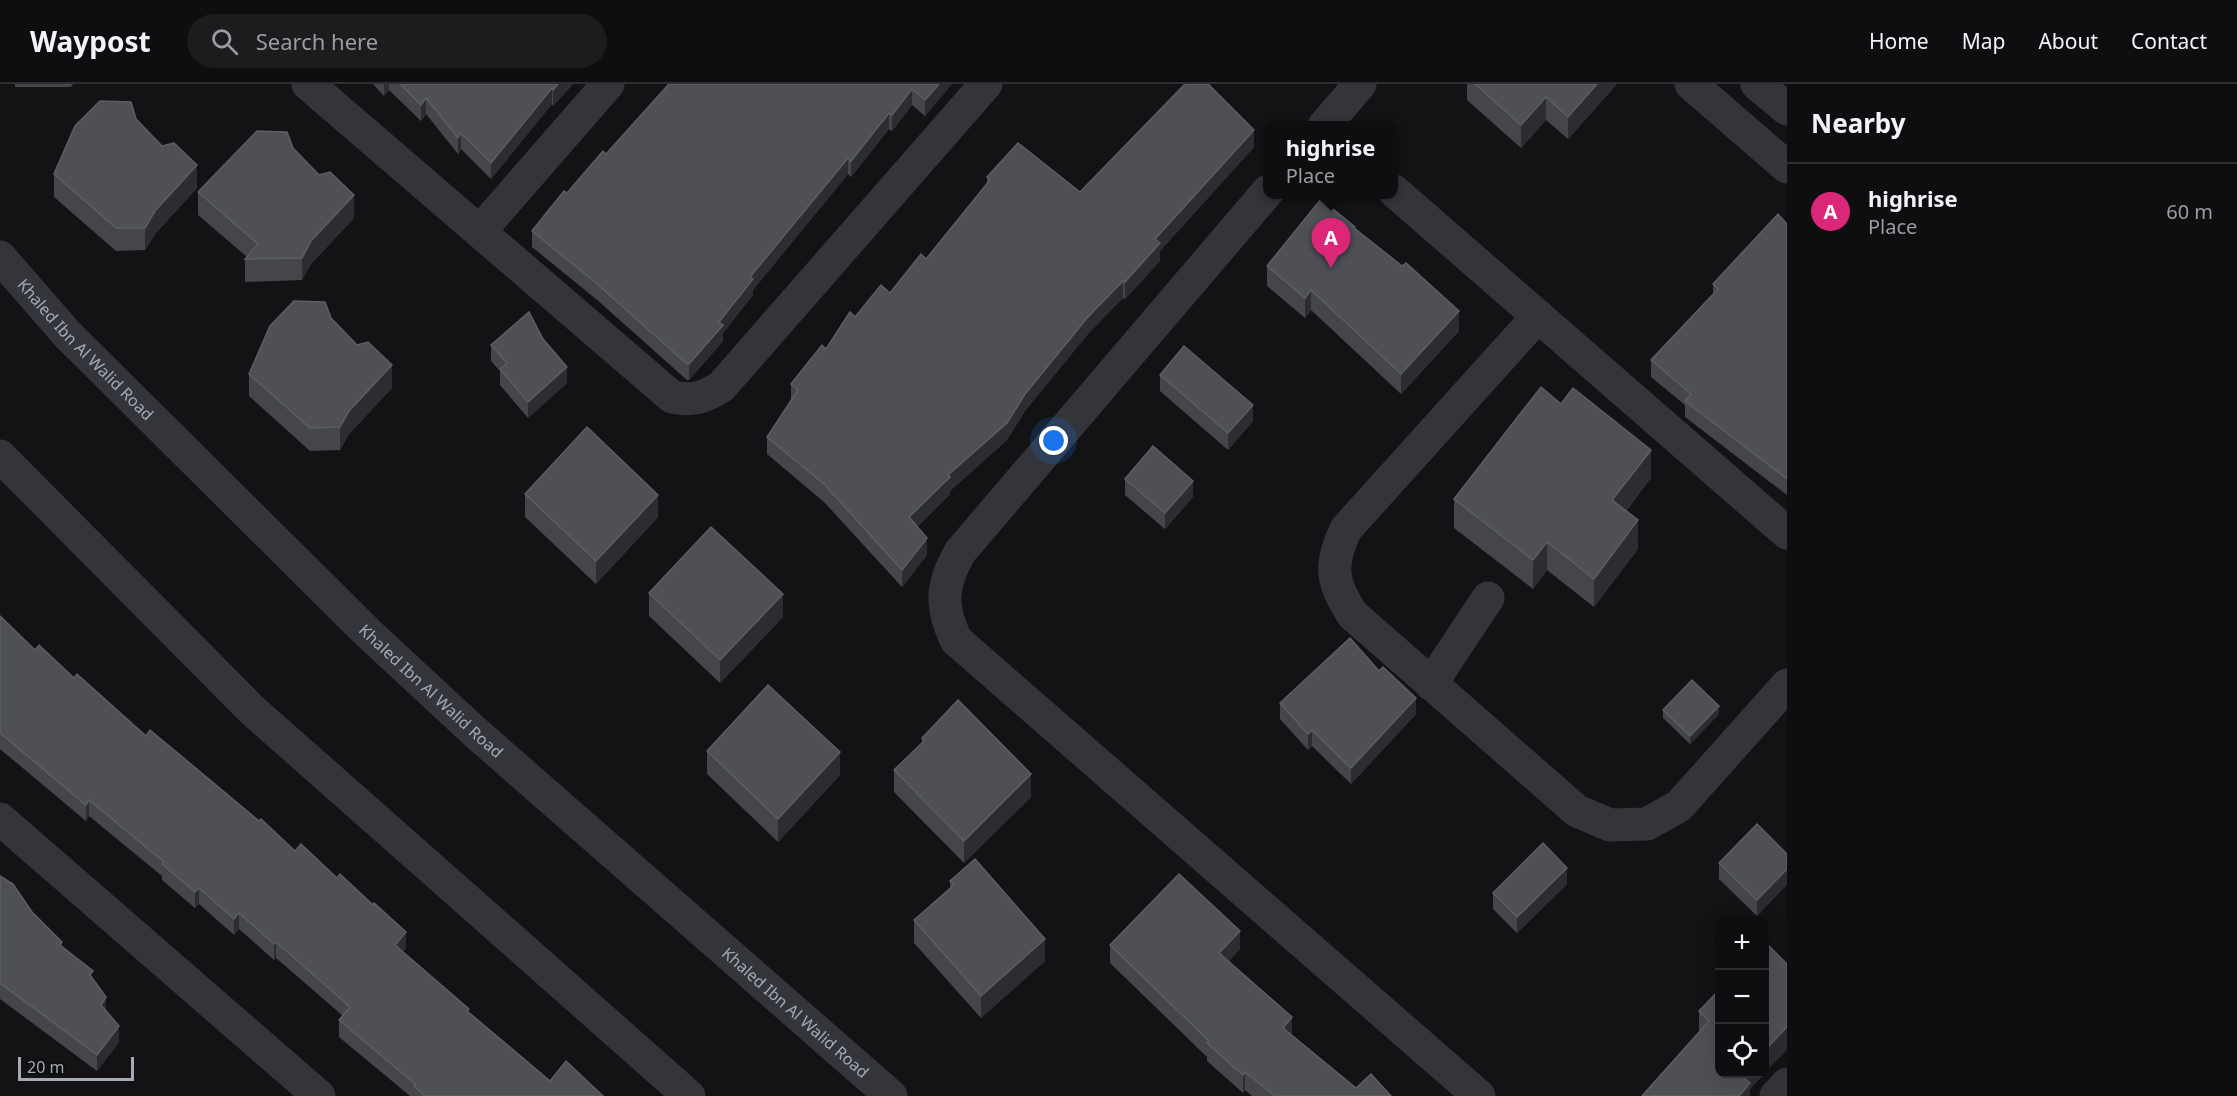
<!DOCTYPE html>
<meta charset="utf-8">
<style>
:root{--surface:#0e0e10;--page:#1c1c1e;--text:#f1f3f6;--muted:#9b9c9f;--line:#2e2e30;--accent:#db2777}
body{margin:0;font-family:"Noto Sans",sans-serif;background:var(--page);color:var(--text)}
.controls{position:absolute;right:18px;bottom:18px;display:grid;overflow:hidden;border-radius:12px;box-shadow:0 6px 24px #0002}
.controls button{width:54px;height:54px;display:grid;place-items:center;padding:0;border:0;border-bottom:2px solid var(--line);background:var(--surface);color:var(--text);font:30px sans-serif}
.scale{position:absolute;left:18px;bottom:15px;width:116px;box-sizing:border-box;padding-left:6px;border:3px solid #a4aab6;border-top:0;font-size:16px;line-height:21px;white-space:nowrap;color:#a4aab6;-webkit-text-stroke:4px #0e0e10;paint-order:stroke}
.you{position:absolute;left:1054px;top:357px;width:21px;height:21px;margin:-15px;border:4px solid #fff;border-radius:50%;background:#1a73e8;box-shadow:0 0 0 9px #1a73e833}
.badge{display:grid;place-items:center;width:39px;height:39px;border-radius:50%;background:var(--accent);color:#fff;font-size:20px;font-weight:700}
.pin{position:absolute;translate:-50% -50px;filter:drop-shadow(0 2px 3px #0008)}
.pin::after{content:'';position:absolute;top:32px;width:21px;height:18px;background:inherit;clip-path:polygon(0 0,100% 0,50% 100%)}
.popup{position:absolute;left:1263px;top:37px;width:135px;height:78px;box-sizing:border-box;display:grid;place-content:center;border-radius:12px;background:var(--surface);filter:drop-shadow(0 2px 4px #0005);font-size:20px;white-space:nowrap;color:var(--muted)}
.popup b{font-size:22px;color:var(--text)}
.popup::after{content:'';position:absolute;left:50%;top:100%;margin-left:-12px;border:12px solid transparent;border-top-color:var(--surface)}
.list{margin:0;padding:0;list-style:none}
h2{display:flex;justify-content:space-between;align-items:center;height:78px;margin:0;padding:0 24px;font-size:26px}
h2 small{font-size:20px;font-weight:400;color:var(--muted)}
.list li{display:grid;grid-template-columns:39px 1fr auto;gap:18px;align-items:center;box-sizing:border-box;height:96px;padding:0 24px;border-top:2px solid var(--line)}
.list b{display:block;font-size:22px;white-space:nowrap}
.list p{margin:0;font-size:20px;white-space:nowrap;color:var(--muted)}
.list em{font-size:20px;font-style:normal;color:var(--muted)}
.icon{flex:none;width:33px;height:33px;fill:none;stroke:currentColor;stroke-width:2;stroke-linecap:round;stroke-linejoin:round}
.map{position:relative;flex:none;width:1787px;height:1012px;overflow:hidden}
header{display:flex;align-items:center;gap:36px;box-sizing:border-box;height:84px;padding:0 30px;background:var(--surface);border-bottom:2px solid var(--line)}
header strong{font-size:28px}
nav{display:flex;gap:33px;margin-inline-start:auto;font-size:21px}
.search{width:420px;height:54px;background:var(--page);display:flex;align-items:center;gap:15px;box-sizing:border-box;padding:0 21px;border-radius:33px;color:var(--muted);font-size:22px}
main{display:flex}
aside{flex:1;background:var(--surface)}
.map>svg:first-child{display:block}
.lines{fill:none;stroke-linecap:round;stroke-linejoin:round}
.minor{stroke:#34353a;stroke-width:33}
.wall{fill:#44464a}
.shaded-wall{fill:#2c2d30}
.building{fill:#4f5056;stroke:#5c5e65;stroke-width:1.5}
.labels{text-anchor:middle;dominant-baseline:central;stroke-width:5;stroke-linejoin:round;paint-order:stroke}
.street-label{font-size:16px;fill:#a4aab6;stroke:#0e0e10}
</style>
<header>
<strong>Waypost</strong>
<div class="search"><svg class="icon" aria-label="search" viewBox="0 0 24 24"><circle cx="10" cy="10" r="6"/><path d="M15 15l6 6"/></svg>Search here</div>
<nav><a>Home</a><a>Map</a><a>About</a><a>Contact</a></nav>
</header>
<main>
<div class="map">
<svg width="1787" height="1012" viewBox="0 0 1787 1012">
<rect width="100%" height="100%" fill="#131315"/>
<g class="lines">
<!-- minor -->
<g class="minor">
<path d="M308,0L672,313C692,317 703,314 721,303L986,0"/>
<polyline points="1691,0 1787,83"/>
<polyline points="1757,0 1787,25"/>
<polyline points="1324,42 1360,0"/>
<path d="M1268,107L960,468C941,502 940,521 956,556L1479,1012"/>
<polyline points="1394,107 1787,449"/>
<polyline points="480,147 608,0"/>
<path id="s1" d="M0,173L67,250L367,548L476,649L891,1012"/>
<path d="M1538,232L1346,445C1329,481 1331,498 1353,531L1577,727L1610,741L1647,740L1679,722L1787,601"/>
<polyline points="0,372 251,625 689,1012"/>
<polyline points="1431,600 1488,514"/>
<polyline points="0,735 319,1012"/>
<polyline points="1776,1012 1787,1000"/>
</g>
</g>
<!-- wall -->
<g class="wall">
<polygon points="15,0 73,0 71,3 15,3"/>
<polygon points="373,0 573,0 553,22 552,20 491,95 461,65 458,70 426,30 421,37 389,6 384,12"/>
<polygon points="669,0 952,0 925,32 912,21 892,47 889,45 851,93 848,90 753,206 753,211 723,249 723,257 689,296 687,296 596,215 532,163 532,147 567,109 606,70"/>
<polygon points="1467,0 1617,0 1568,55 1546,36 1521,64 1467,16"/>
<polygon points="136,35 197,104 155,150 145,166 116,167 54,113 54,90"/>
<polygon points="1254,63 1160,167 1160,177 1125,215 1123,214 1087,251 1025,327 1007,356 950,407 950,410 917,443 927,471 902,503 824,418 767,370 767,353 791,316 791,300 826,265 890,209 926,175 987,100 987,93 1080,108"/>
<polygon points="293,64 354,134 311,180 302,196 245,198 245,175 247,173 198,131 198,108"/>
<polygon points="1787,140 1787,411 1685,333 1685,321 1651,293 1651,276 1713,211 1713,200"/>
<polygon points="1355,145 1459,247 1401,310 1311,226 1305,234 1267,202 1267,182"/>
<polygon points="331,234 392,304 349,350 340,366 310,367 249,312 249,290"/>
<polygon points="543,255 567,299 528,334 500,301 500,287 491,277 491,261"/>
<polygon points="1160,291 1253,337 1228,366 1160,307"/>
<polygon points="1651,394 1626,427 1638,465 1594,523 1547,486 1533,505 1454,444 1454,415"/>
<polygon points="1125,395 1193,413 1165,445 1125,411"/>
<polygon points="525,410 658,433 596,500 525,433"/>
<polygon points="649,509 783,533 720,599 649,532"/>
<polygon points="0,532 35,566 74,594 146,652 295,767 406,864 403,868 469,929 550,997 603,1012 410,1012 339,953 339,936 343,932 276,874 274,876 239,845 234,851 199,820 195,824 162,796 162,792 89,732 86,737 0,665"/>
<polygon points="1280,619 1416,630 1351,700 1312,662 1308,666 1280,635"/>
<polygon points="1663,626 1719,630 1690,660 1663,634"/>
<polygon points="922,654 1031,713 964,779 894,708 894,686 922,659"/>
<polygon points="707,667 840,691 778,758 707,690"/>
<polygon points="1757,740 1757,832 1719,795 1719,779"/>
<polygon points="0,792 62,863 93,895 119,958 97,987 0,915"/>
<polygon points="950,797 1045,877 981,934 914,859 914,836 950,804"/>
<polygon points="1567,800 1517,849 1493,825 1493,809"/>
<polygon points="1110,861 1240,865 1228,878 1292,951 1356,1004 1391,1012 1252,1012 1245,1006 1243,1009 1207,977 1207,973 1110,879"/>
<polygon points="1719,906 1719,990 1764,990 1750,1005 1750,1012 1642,1012 1699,948 1699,927"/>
</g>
<!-- shaded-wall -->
<g class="shaded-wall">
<polygon points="384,0 389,0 389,6 384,12"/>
<polygon points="558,0 573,0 553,22 553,6"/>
<polygon points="939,0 952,0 925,32 925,16"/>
<polygon points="1597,0 1617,0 1568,55 1568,33"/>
<polygon points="552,4 552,20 491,95 491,79"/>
<polygon points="912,5 912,21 892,47 892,31"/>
<polygon points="1546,13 1546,36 1521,64 1521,41"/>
<polygon points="426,14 426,30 421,37 421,21"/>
<polygon points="889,29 889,45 851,93 851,77"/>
<polygon points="1254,46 1254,63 1160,167 1160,177 1125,215 1125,198 1155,155"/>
<polygon points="461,49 461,65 458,70 458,54"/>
<polygon points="848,74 848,90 753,206 753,211 723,249 723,257 689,296 689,280 750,193"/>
<polygon points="197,81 197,104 155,150 145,166 145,144 155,127"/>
<polygon points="354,111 354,134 311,180 302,196 302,174 311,157"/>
<polygon points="1123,197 1123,214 1087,251 1025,327 1007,356 950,407 950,410 909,451 909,433 1025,310 1087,234"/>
<polygon points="1311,206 1311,226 1305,234 1305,214"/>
<polygon points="1459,227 1459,247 1401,310 1401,290"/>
<polygon points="392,281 392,304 349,350 340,366 340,343 349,327"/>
<polygon points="567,283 567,299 528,334 528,318"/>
<polygon points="1253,321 1253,337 1228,366 1228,349"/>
<polygon points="1651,366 1651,394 1612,444 1612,416"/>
<polygon points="1193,397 1193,413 1165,445 1165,429"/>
<polygon points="658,411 658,433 596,500 596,477"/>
<polygon points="1638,436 1638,465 1594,523 1594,495"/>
<polygon points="927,454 927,471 902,503 902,486"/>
<polygon points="1547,458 1547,486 1533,505 1533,476"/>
<polygon points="783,510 783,533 720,599 720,576"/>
<polygon points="1416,614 1416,630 1351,700 1351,684"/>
<polygon points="1719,622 1719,630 1690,660 1690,652"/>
<polygon points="1312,646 1312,662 1308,666 1308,650"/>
<polygon points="840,668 840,691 778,758 778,735"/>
<polygon points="1031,690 1031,713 964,779 964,757"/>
<polygon points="89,716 89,732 86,737 86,721"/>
<polygon points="1567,784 1567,800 1517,849 1517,833"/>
<polygon points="1787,785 1787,801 1757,832 1757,816"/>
<polygon points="199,804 199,820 195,824 195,808"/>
<polygon points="239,829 239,845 234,851 234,835"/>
<polygon points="1240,847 1240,865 1219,888 1219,869"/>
<polygon points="406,848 406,864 395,877 395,861"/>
<polygon points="1045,855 1045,877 981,934 981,912"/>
<polygon points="276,858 276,874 274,876 274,860"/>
<polygon points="106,913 106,929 101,921"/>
<polygon points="1292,933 1292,951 1283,944"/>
<polygon points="119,942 119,958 97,987 97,971"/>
<polygon points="1787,943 1787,966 1764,989 1764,967"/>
<polygon points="1245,988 1245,1006 1243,1009 1243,991"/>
<polygon points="1742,990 1764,990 1750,1005 1750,1012 1739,1012 1741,991"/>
</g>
<!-- building -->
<g class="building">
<polygon points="400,0 558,0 553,6 552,4 491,79 461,49 458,54 426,14 421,21"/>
<polygon points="669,0 939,0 925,16 912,5 892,31 889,29 851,77 848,74 750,193 753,195 719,238 723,241 689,280 687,280 596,199 532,147 564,107 567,109 603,67 606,70"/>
<polygon points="1185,0 1208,0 1254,46 1155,155 1160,159 1125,198 1123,197 1087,234 1025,310 1007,339 948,391 950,393 909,433 927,454 902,486 824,400 767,353 798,306 791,300 822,261 826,265 850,228 855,233 881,201 890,209 921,170 926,175 990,96 987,93 1018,59 1080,108"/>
<polygon points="1475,0 1597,0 1568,33 1546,13 1521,41"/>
<polygon points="100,17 131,18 136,35 162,62 174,59 197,81 155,127 145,144 116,144 54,90 75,42"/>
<polygon points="257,47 287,48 293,64 319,91 330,88 354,111 311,157 302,174 245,175 258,160 198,108"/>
<polygon points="1321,115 1355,143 1354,144 1402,182 1406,179 1459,227 1401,290 1311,206 1305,214 1267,182"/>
<polygon points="1778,130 1787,140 1787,395 1685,317 1691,310 1651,276 1718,205 1713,200"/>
<polygon points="294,217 325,218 331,234 357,261 368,258 392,281 349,327 340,343 310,344 249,290 270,242"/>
<polygon points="529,228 543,255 567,283 528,318 500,285 507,279 491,261"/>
<polygon points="1184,262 1253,321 1228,349 1160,291"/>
<polygon points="1541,303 1561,320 1573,304 1651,366 1612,416 1638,436 1594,495 1547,458 1533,476 1454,415"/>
<polygon points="587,343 658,411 596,477 525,410"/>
<polygon points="1153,362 1193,397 1165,429 1125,395"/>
<polygon points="711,443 783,510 720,576 649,509"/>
<polygon points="0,532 35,566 39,561 74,594 77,590 146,652 150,646 259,737 261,735 295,767 301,760 337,794 340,790 373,821 374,819 406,848 395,861 469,925 467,927 550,997 566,977 603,1012 425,1012 414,1002 415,1000 339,936 350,923 276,858 274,860 239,829 234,835 199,804 195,808 162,780 164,778 89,716 86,721 0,649"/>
<polygon points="1350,554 1379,587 1383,583 1416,614 1351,684 1312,646 1308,650 1280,619"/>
<polygon points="1692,596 1719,622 1690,652 1663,626"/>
<polygon points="768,601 840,668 778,735 707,667"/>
<polygon points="958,616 1031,690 964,757 894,686 924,657 922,654"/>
<polygon points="1757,740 1787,770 1787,785 1757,816 1719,779"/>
<polygon points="1543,759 1567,784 1517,833 1493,809"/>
<polygon points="975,775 1045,855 981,912 914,836 954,801 950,797"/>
<polygon points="1179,790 1240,847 1219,869 1292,933 1283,944 1356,1004 1371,990 1391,1012 1275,1012 1245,988 1243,991 1207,959 1209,957 1110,861"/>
<polygon points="0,792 13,800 32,828 62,858 60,861 93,887 90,891 106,913 101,921 119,942 97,971 0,899"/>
<polygon points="1765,858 1787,880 1787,943 1764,967"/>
<polygon points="1719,906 1719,990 1742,990 1741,991 1750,999 1739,1012 1642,1012 1709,937 1699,927"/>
</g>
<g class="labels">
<!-- street labels -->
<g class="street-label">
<text stroke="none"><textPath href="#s1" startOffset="126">Khaled Ibn Al Walid Road</textPath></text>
<text stroke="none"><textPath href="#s1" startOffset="612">Khaled Ibn Al Walid Road</textPath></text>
<text stroke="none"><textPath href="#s1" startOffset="1098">Khaled Ibn Al Walid Road</textPath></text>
</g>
</g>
</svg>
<div class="controls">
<button>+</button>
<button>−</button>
<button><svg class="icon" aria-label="locate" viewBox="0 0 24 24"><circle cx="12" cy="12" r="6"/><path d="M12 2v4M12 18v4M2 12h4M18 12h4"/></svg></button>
</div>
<div class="scale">20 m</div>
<div class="you"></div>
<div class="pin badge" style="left:1331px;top:184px">A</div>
<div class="popup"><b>highrise</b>Place</div>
</div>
<aside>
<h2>Nearby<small></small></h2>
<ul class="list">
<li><span class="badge">A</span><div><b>highrise</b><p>Place</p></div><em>60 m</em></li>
</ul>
</aside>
</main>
